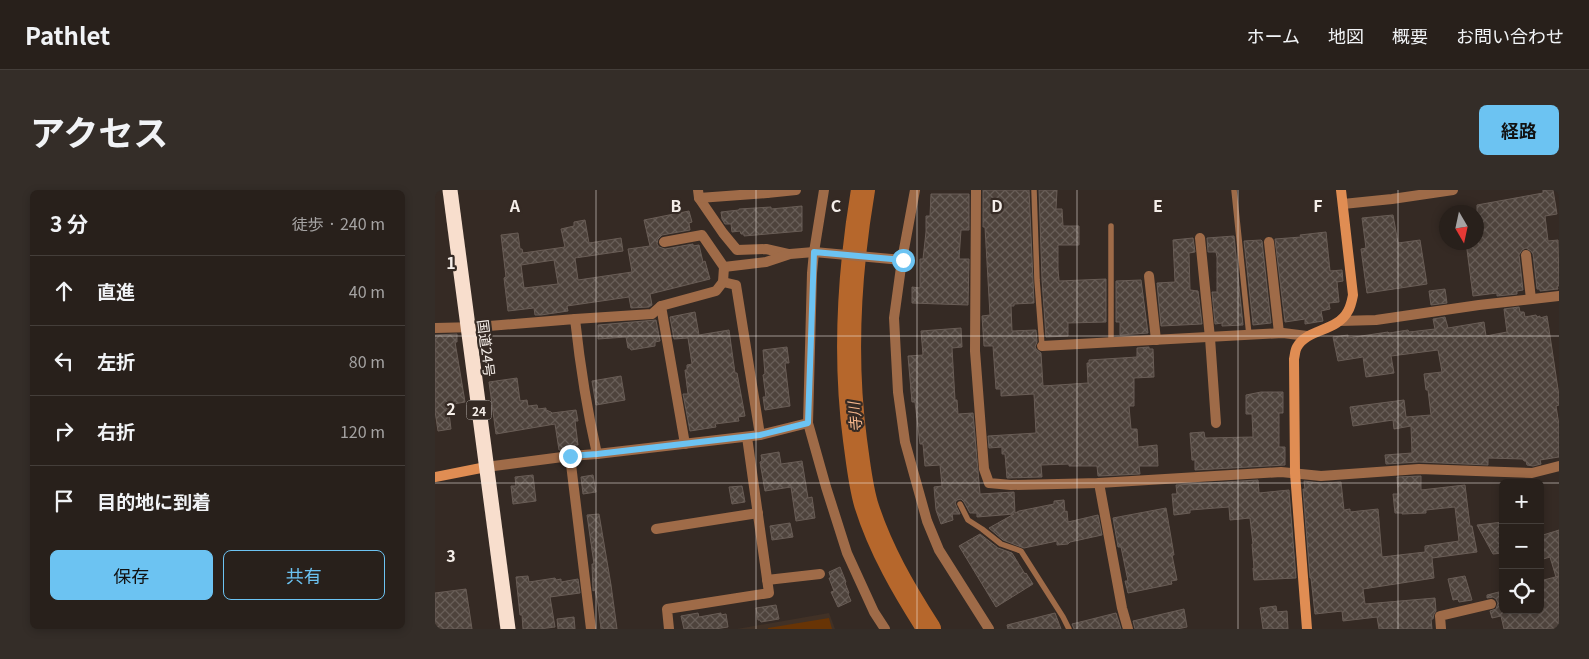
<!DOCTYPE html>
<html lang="ja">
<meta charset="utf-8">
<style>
:root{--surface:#28201b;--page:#342d28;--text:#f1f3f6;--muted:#a5a3a3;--line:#443e3a;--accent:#6cc3f2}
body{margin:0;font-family:Georgia,"Noto Sans JP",serif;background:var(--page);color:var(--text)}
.controls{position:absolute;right:15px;bottom:15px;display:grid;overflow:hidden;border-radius:8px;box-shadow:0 2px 8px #0003}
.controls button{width:45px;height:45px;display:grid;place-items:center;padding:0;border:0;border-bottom:1px solid var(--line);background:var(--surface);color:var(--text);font:25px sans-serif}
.compass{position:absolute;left:1004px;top:15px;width:45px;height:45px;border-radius:50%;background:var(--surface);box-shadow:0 2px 8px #0003;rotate:171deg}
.stop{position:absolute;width:15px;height:15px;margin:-11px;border:4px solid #6cc3f2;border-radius:50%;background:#fff}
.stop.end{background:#6cc3f2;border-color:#fff;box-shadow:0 1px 5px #0008}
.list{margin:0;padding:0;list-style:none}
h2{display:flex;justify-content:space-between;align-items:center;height:65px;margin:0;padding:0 20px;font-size:21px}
h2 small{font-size:16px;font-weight:400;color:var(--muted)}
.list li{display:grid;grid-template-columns:32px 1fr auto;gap:15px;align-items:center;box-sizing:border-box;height:70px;padding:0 20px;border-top:1px solid var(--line)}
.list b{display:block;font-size:19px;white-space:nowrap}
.list em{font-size:16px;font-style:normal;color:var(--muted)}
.actions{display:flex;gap:10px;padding:15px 20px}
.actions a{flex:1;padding:11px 0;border:1px solid var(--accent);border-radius:8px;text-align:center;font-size:18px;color:var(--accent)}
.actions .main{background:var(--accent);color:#111}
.icon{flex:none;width:28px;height:28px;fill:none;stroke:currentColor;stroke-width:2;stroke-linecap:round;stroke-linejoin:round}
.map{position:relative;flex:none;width:1124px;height:439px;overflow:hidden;border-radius:8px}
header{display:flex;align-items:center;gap:30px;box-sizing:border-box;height:70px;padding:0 25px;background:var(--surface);border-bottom:1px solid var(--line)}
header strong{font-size:24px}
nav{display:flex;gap:28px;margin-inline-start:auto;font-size:18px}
.intro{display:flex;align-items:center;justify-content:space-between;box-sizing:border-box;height:120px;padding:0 30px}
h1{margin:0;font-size:35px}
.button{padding:12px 22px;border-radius:8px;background:var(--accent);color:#111;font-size:18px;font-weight:700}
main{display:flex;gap:30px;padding:0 30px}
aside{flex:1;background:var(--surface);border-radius:8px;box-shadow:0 2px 8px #0003}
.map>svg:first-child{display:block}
.built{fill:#413126}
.pitch{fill:#683405}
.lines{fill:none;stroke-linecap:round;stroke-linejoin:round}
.river{stroke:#b6672c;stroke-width:24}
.building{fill:url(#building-cross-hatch);stroke:#695d56;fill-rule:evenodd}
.lane{stroke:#9f6b48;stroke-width:5.5}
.street{stroke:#9f6b48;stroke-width:10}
.secondary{stroke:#e08d53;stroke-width:10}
.highway{stroke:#f8decd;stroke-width:15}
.route{stroke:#6cc3f2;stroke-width:6}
.grid{fill:none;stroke:#f5eee9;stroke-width:1;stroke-opacity:0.55}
.labels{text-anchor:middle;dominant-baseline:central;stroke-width:4.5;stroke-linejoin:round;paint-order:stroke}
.shield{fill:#352a24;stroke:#bbb3ae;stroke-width:1}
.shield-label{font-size:12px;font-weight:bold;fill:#f5eee9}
.street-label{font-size:14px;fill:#f5eee9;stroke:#352a24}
.water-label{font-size:15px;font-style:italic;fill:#f5b68c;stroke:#352a24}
.grid-label{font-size:16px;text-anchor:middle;font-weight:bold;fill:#f5eee9;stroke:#352a24;stroke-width:4.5;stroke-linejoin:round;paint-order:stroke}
</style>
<header>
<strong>Pathlet</strong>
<nav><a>ホーム</a><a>地図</a><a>概要</a><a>お問い合わせ</a></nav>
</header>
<div class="intro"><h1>アクセス</h1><a class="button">経路</a></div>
<main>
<aside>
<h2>3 分<small>徒歩 · 240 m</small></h2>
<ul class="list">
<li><svg class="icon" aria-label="ahead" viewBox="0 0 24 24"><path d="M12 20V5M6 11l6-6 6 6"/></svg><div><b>直進</b></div><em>40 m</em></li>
<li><svg class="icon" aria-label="left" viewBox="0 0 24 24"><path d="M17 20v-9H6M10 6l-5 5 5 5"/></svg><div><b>左折</b></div><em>80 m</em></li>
<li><svg class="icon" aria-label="right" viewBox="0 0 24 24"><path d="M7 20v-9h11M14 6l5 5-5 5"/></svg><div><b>右折</b></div><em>120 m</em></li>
<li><svg class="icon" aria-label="arrive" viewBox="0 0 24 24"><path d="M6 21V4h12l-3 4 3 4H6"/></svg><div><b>目的地に到着</b></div></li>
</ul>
<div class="actions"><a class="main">保存</a><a>共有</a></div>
</aside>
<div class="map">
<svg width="1124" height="439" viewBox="0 0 1124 439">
<defs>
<pattern id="building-cross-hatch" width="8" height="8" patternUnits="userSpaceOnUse" patternTransform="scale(1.25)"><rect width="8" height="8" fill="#4e433c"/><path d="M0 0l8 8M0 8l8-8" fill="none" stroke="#685e58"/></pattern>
</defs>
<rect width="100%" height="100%" fill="#352a24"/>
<!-- built -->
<polygon class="built" points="394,423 400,439 302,439"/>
<!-- pitch -->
<polygon class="pitch" points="394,428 397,439 333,439 333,438"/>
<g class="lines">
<!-- river -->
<path class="river" d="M428,0C414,83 409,167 420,250C423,271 425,293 431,314C445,359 469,400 494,439"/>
</g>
<!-- building -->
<g class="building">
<polygon points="548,0 594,0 599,113 579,114 579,116 576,116 577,141 601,140 602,152 600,157 602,160 606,163 608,196 653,193 652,173 654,173 654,170 702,167 702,158 714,157 714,159 718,159 719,187 699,188 699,216 694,216 696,239 702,239 703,257 722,255 723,276 704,276 705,284 663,286 662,276 634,276 634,274 606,275 607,287 572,288 570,264 567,264 567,257 554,258 553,246 601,243 599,204 566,206 566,199 561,199 558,156 549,156 547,126 555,125 550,37 548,37"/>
<polygon points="604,0 622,0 621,19 627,19 628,36 644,36 644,55 623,55 623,79 624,91 671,89 671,132 633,133 633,146 611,147 607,90"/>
<polygon points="1108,0 1118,0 1122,24 1110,26 1113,51 1123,50 1124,96 1122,96 1123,99 1105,101 1105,99 1102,99 1098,64 1096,61 1091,58 1087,60 1084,65 1088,100 1082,101 1082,104 1062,106 1062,103 1038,106 1031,52 1042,52 1042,15 1108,3"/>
<polygon points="496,4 534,4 534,40 526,40 524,69 534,69 533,115 477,113 477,97 485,98 485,69 488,69 491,42 491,26 495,26"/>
<polygon points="367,16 367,41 309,46 309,44 306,44 305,41 297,42 296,34 290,34 287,29 286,22 304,20 304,19 336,17 336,19"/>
<path d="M254,21L257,32L254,33L255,40L227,45L223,49L222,54L224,57L230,59L258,54V56L264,55L268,72L270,71L275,89L215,104L217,115L214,117L196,118L194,107L132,116L133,121L106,125H100L99,118L73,121L69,88L71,87L66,45L83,43L85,59H87L88,63L130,57L126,39L139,36V32L150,30L154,53L186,48L188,61L140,68L143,90L197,82L193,59L215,56L209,30ZM119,70L123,94L89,98L86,75Z"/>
<polygon points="958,25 963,53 985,50 992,94 932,103 926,59 931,58 927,28"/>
<polygon points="891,42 895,81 907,80 908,91 902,92 904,112 894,113 895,119 886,121 888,131 870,134 870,129 850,132 840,49 866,47 865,45"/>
<polygon points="799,46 808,135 787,136 787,133 780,134 777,102 782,102 782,67 781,62 773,62 772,48"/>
<polygon points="758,48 760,62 754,63 755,100 763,101 767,134 726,136 722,93 740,92 738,50"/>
<polygon points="826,50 827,51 836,133 818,135 809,51"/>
<polygon points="706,90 713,143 685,145 685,132 681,132 681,91"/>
<polygon points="1010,99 1012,113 996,115 994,101"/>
<polygon points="1084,117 1085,122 1089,122 1090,127 1101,125 1102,127 1105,126 1105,128 1112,126 1124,206 1124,215 1121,216 1124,235 1124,267 1105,270 1106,274 1098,276 1092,275 1091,271 1089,271 1088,269 1053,268 1053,275 984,272 951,274 950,265 977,263 976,236 959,239 958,230 918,236 915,217 969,210 971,227 996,225 993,200 991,200 989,184 1007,182 1003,160 956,166 959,183 931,187 928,167 903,171 898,147 913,145 913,148 953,142 954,143 973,140 974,142 1000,139 998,129 1010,127 1013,138 1049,132 1051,146 1072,142 1069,119"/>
<polygon points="260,122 264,145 294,140 300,183 302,183 310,226 303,227 304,231 280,234 281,237 255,241 248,204 253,204 250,180 252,180 252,175 257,174 253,148 239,149 235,127"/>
<polygon points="221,130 225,151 220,152 220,156 196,160 195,158 193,158 191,147 163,149 163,135"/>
<polygon points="526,138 527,157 517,158 520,210 522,210 523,224 538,223 545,304 579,302 580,323 584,321 619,314 619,311 629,310 630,322 632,321 633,332 663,325 667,345 635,352 633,354 622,355 622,351 589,358 568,350 554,338 579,324 542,327 542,323 535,323 529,312 526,309 522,310 520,313 525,324 517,324 518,330 506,334 501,320 499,297 507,296 505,275 490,276 488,254 485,254 480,212 477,212 473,166 488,165 486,141"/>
<polygon points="22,144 22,152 20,152 30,212 13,215 16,239 3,241 0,221 0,145"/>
<polygon points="352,157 354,173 350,173 355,216 330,220 328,207 331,207 328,185 330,184 328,160"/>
<polygon points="186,186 190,210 161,215 157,191"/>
<polygon points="82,188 85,211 92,210 93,216 102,215 103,219 111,218 111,220 116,222 117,223 141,220 143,231 140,231 143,255 139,255 139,259 124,260 120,234 61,244 54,192"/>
<polygon points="826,202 848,202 848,223 844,223 844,257 850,257 850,275 760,280 760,270 757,270 755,243 769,242 770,248 818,247 817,224 811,224 811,205"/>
<polygon points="344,262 346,274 367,271 373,308 377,307 380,328 361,331 356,297 330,301 325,272 327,271 326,265"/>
<polygon points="98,285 101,311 78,314 76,296 81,296 80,287"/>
<polygon points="158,285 161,302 148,304 146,287"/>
<polygon points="986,286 986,300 1030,295 1035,336 1037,336 1042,362 997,368 999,388 928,399 930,414 1000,408 1001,421 999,424 998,429 996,429 997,439 944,439 942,427 908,431 907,421 880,424 876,388 875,388 868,299 870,299 869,291 886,293 906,292 909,320 915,319 915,322 943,319 947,367 990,362 990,356 1024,351 1020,317 991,320 991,323 967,324 967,323 960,323 958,304 963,304 962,287"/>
<polygon points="823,290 824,303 854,300 861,388 819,390 818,378 819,378 817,354 818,354 815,328 795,330 794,317 755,320 755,323 739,325 737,304 742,304 741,295"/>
<polygon points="307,296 310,312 297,314 294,297"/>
<polygon points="731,318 739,365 737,365 742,390 736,391 737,394 693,403 690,391 693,391 686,357 683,357 678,328"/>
<polygon points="164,324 176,395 182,439 166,439 163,414 160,400 158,401 157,374 159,374 152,325"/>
<polygon points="1068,332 1068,363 1058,364 1042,335"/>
<polygon points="355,333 358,347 337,350 335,336"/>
<polygon points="1124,340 1124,386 1121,387 1115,367 1105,370 1105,346"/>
<polygon points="545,344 563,358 577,363 590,384 591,383 598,394 561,417 524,356"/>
<polygon points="405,377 411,392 410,393 414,403 413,404 416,411 403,417 396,402 399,401 394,388 396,388 394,382"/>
<polygon points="93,386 94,392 120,388 121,390 126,389 126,392 143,389 145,403 115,407 120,437 105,439 88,439 87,425 85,425 81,387"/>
<polygon points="1030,386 1037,410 1024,412 1023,409 1018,410 1013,389"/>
<polygon points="1124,386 1124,439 1069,439 1066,426 1057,428 1055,421 1061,419 1063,413 1061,409 1058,407 1052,408 1052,405 1068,401 1068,420 1105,420 1105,391"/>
<polygon points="31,399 37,439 0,439 0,403"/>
<polygon points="341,415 344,429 326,432 325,430 323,430 321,418"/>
<polygon points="841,416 842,422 852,421 853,439 828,439 825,418"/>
<polygon points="749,419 752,437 742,439 700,439 698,431"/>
<polygon points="263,423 264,427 286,423 286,425 291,424 293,437 280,439 249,439 246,426"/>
<polygon points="620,423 626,439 573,439 572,435"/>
<polygon points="681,423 686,439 639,439 637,434"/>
<polygon points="139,427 140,439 123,439 122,429"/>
</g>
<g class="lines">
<!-- lane -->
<g class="lane">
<polyline points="599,0 602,90 607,156"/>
<polyline points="799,0 814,145"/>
<polyline points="676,36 676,153"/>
<polyline points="525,314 533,330 547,339 566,354 586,361 628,427 634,439"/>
</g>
<!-- street -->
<g class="street">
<polyline points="263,0 264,8 288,43 302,60 331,59 353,64"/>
<polyline points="331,0 332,3 361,0"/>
<polyline points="389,0 379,62 377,83 373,233 391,297 412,363 439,422 450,439"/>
<polyline points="480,0 467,70 459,128 463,202 470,252 492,331 504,360 554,439"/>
<polyline points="541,0 540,161 549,279 554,293 576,295 664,293 846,282 886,286 984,279 1097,283 1124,276"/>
<polyline points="264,8 332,3"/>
<polyline points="908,14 957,9 1018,0"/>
<polyline points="765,48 775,148 781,233"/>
<polyline points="834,52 844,143"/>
<polyline points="1091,65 1096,109"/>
<polyline points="289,77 331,72 355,64 379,62 467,70"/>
<polyline points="714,86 721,150"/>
<polyline points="288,92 301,95 325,245"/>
<polyline points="226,116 250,254"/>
<polyline points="140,129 217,124 226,116 281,101 288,92 289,77 267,45 229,52"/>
<polyline points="905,131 941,130 1044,115 1124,106"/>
<path d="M0,138L42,137L140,129C145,175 152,220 162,264"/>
<polyline points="607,156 848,143 872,146"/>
<polyline points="135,266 156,439"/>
<polyline points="51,277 135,266 162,264 325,245 373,233"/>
<polyline points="664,293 687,418 693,439"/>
<polyline points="221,339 323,323"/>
<polyline points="332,390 385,384"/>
<polyline points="234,439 232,419 334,403 312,247"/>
<polyline points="1006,439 1005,426 1056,414"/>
</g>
<!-- secondary -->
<g class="secondary">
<polyline points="0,287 51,277"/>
<path d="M872,439L860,283L859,169C860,165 860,160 862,157C873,138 902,142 913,121C916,116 917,110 918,105L906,0"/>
</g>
<!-- highway -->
<polyline class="highway" points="15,0 73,439"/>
</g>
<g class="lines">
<!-- route -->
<polyline class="route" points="135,266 162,264 325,245 373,233 379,62 468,70"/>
</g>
<!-- grid -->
<path class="grid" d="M161,0V439M321,0V439M482,0V439M642,0V439M803,0V439M963,0V439M0,146H1124M0,293H1124"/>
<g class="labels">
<!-- shield labels -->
<rect class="shield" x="31.5" y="210.5" width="25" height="19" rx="4"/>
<g class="shield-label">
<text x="44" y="220">24</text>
</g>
<!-- street labels -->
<g class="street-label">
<text transform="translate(52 158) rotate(83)">国道24号</text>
</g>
<!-- water labels -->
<g class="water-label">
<text transform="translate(419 227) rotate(-95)">寺川</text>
</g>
</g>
<g class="grid-label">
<text x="80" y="22">A</text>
<text x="241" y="22">B</text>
<text x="401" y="22">C</text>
<text x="562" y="22">D</text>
<text x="723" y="22">E</text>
<text x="883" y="22">F</text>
<text x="16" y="79">1</text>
<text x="16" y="225">2</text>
<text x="16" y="372">3</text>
</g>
</svg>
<div class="controls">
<button>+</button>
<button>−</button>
<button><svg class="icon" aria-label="locate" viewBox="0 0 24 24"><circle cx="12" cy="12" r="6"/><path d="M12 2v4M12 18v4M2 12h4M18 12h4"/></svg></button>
</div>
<svg class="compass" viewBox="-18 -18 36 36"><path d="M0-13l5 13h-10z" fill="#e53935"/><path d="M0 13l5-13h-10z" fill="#a5a3a3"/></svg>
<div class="stop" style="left:468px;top:70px"></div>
<div class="stop end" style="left:135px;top:266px"></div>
</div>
</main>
